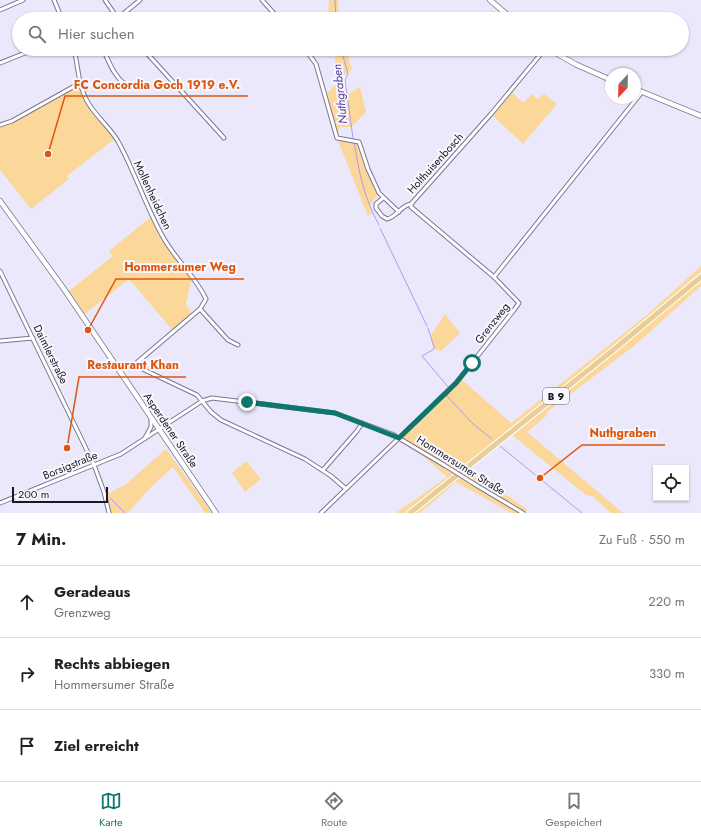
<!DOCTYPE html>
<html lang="de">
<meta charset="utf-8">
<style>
:root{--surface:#fff;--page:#f6f6f6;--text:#202124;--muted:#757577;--line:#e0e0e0;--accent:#0f766e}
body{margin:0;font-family:Jost,sans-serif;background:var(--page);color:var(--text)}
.controls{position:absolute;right:12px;bottom:12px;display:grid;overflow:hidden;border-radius:0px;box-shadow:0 1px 3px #0004}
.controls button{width:36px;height:36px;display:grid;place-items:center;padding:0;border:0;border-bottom:1px solid var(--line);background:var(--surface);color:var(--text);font:20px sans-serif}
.compass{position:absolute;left:605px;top:68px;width:36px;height:36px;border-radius:50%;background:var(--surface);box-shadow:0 1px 3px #0004;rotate:202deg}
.scale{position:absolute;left:12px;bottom:10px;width:96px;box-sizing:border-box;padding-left:4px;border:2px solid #1a1823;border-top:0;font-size:11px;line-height:14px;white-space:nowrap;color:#1a1823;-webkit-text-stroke:3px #f9f7fe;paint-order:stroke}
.stop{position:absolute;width:12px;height:12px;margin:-9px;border:3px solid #0f766e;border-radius:50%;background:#fff}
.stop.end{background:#0f766e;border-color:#fff;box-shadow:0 1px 4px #0008}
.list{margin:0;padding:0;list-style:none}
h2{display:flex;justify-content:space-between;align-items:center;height:52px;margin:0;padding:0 16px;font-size:17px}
h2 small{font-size:13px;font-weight:400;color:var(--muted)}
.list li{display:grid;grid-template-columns:26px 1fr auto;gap:12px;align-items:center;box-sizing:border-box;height:72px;padding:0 16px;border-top:1px solid var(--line)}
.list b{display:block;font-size:15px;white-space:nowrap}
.list p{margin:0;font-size:13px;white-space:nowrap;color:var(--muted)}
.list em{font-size:13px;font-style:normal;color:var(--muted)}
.icon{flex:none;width:22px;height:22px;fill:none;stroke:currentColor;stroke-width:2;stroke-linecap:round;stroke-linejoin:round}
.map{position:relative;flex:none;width:701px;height:513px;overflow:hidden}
.search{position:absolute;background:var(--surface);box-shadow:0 1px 3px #0004;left:12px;right:12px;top:12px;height:44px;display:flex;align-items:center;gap:10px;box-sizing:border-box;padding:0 14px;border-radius:22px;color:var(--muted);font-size:15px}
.sheet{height:268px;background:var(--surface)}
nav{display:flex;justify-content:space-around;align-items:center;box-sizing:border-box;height:56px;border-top:1px solid var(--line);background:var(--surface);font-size:11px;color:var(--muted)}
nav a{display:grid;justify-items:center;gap:2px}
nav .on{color:var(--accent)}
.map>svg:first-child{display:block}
.green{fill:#fbd89a}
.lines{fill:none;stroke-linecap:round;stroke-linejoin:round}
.stream{stroke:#af9bef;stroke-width:1}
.street-casing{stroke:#7b7692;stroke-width:5}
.secondary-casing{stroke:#7b7692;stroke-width:6}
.primary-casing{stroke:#fff;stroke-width:7}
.street{stroke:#fff;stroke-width:3}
.secondary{stroke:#fff;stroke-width:4.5}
.primary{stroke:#e8cd98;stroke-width:5}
.street-bridge-casing{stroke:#7b7692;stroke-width:5;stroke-linecap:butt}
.street-bridge{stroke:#fff;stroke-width:3}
.route{stroke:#0f766e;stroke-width:5}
.labels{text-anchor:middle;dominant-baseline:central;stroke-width:4;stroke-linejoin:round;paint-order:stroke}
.shield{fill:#f9f7fe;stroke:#5d5b65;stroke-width:1}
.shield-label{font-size:10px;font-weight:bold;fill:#1a1823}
.street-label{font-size:11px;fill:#1a1823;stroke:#f9f7fe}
.water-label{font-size:12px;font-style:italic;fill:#593a9b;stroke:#f9f7fe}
.leader{fill:none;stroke:#de560d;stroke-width:1.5}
.callout-dot{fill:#de560d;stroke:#f9f7fe;stroke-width:1.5}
.callout-label{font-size:12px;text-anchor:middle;font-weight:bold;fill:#de560d;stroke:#f9f7fe;stroke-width:4;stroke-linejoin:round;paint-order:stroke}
</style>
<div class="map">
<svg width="701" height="513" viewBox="0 0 701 513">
<rect width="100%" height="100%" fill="#ece8fb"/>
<!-- green -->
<g class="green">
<polygon points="329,0 338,0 339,19 328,19"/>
<polygon points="336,49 346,49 352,70 344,75 334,71"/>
<polygon points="80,83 86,100 116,138 67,176 69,179 31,209 0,170 0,126 12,121"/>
<polygon points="335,85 347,95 360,87 366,112 351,127 340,127 337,137 359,142 368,169 379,193 369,206 372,213 368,216 337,138 325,95"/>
<polygon points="511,91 523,103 532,94 538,99 544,94 557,104 523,144 491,114"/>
<polygon points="152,216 162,236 192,277 186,304 193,316 174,332 129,279 85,314 69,291 113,256 109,251"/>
<polygon points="701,266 701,272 643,322 407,513 396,513 447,477 423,456 408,447 410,444 399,438 460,378 511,423 648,314"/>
<polygon points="701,280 701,286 634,346 548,411 546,416 527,432 623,513 611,513 592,496 586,495 512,435"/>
<polygon points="445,314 460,333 441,351 434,349 431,335"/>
<polygon points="166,449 212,513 205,513 173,467 150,488 128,513 109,513 105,495 125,485"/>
<polygon points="246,461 261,479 245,492 232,473"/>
<polygon points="469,470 527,509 525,513 511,513 456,482 420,513 414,513 459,476 460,478"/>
</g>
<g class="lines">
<!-- stream -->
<g class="stream">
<polyline points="335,0 336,19"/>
<polyline points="341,49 348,74 345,80 353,138"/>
<path d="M354,142C359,172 364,198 379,225"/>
<polyline points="380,228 427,326"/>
<polyline points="428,328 434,347 434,349 422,356 449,388"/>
<polyline points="451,390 447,396 473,424 492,439"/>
<polyline points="500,446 582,513"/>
<polyline points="110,498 125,513"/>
</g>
<defs>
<g id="street">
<polyline points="54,0 62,19"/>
<polyline points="105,0 118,19"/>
<polyline points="262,0 279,19"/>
<polyline points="0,10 23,0"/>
<polyline points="117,19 140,0"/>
<path d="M74,49C78,65 78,84 86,99C94,116 112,128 120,145C136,175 146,207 163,237C175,259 195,276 206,299L200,309L134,365L197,395L211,412L221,420L305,459L331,476L345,488"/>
<path d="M103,49C109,62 115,79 128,86"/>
<polyline points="143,49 224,138"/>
<polyline points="305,49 316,64 337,138 359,142 368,169 379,193 399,212"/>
<polyline points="0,63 35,49"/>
<polyline points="0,125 12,121 80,83"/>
<path d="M383,198L376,204V208L382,216L387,219C397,217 401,205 411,204"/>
<polyline points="0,271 94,465 104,492 109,513"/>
<polyline points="494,277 411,207 411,204 491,114 545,49"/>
<polyline points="200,309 228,340 238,345"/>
<polyline points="0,341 33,338"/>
<polyline points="145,438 151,427 151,419"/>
<polyline points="323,470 357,431 362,423"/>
<polyline points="476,485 523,513"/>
<polyline points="0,503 121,454 202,401 212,398 335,413 392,434 444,465"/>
<polyline points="321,513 456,383 514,310 519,303 494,277 642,92"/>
</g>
<g id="secondary">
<polyline points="490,0 512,19"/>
<polyline points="549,49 575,64 611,80"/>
<polyline points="635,89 701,116"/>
<polyline points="0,201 64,289 216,513"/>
</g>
<polyline id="primary" points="410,513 612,351 701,277"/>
</defs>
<!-- street casing -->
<use href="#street" class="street-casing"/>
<!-- secondary casing -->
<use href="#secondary" class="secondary-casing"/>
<!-- primary casing -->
<use href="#primary" class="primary-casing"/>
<!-- street -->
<use href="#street" class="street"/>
<!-- secondary -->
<use href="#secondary" class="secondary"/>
<!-- primary -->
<use href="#primary" class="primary"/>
<defs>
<polyline id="street-bridge" points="444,465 476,485"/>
</defs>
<!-- street-bridge casing -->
<use href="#street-bridge" class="street-bridge-casing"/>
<!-- street-bridge -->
<use href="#street-bridge" class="street-bridge"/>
</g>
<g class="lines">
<!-- route -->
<polyline class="route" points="247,402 335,413 399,438 456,383 472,363"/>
</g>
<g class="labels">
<!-- shield labels -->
<rect class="shield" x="543" y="388" width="26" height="16" rx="3"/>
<g class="shield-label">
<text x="556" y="396">B 9</text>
</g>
<!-- street labels -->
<g class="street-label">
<text transform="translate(435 163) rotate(-48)">Holthuisenbosch</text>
<text transform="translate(153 195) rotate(65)">Mollenheidchen</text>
<text transform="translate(492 323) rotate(-52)">Grenzweg</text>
<text transform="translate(51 354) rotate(64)">Daimlerstraße</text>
<text transform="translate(171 430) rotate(56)">Asperdener Straße</text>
<text transform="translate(70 465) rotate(-22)">Borsigstraße</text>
<text transform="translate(461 465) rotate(32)">Hommersumer Straße</text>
</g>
<!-- water labels -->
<g class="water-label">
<text transform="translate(340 94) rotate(-96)">Nuthgraben</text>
</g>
</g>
<!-- callouts -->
<path class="leader" d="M48 154L65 96H248M88 330L116 279H244M67 448L79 377H186M540 478L582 445H665"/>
<g class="callout-dot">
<circle cx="48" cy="154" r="4"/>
<circle cx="88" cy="330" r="4"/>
<circle cx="67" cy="448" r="4"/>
<circle cx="540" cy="478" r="4"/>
</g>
<g class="callout-label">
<text x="157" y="89">FC Concordia Goch 1919 e.V.</text>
<text x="180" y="271">Hommersumer Weg</text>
<text x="133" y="369">Restaurant Khan</text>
<text x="623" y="437">Nuthgraben</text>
</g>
</svg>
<div class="controls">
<button><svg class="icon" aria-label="locate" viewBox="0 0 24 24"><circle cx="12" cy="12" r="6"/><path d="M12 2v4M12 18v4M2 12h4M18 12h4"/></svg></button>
</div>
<svg class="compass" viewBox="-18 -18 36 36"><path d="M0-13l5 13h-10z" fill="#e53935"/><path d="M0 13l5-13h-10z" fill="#757577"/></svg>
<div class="scale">200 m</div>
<div class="stop" style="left:472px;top:363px"></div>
<div class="stop end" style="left:247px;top:402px"></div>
<div class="search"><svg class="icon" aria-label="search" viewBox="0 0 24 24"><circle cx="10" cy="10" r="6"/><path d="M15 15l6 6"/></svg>Hier suchen</div>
</div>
<section class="sheet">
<h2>7 Min.<small>Zu Fuß · 550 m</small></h2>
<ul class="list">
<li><svg class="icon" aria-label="ahead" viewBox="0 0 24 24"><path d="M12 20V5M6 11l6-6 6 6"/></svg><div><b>Geradeaus</b><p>Grenzweg</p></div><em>220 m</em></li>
<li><svg class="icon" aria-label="right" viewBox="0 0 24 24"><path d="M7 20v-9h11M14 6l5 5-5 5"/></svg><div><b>Rechts abbiegen</b><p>Hommersumer Straße</p></div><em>330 m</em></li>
<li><svg class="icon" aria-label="arrive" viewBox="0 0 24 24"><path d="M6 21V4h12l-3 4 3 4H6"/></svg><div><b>Ziel erreicht</b></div></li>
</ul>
</section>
<nav>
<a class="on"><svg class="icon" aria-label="map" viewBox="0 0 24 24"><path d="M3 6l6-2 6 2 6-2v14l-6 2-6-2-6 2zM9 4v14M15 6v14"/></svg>Karte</a>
<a><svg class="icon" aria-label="directions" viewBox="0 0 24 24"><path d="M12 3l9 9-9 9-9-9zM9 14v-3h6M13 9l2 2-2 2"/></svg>Route</a>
<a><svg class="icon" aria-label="saved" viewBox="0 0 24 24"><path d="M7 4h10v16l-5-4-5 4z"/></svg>Gespeichert</a>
</nav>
